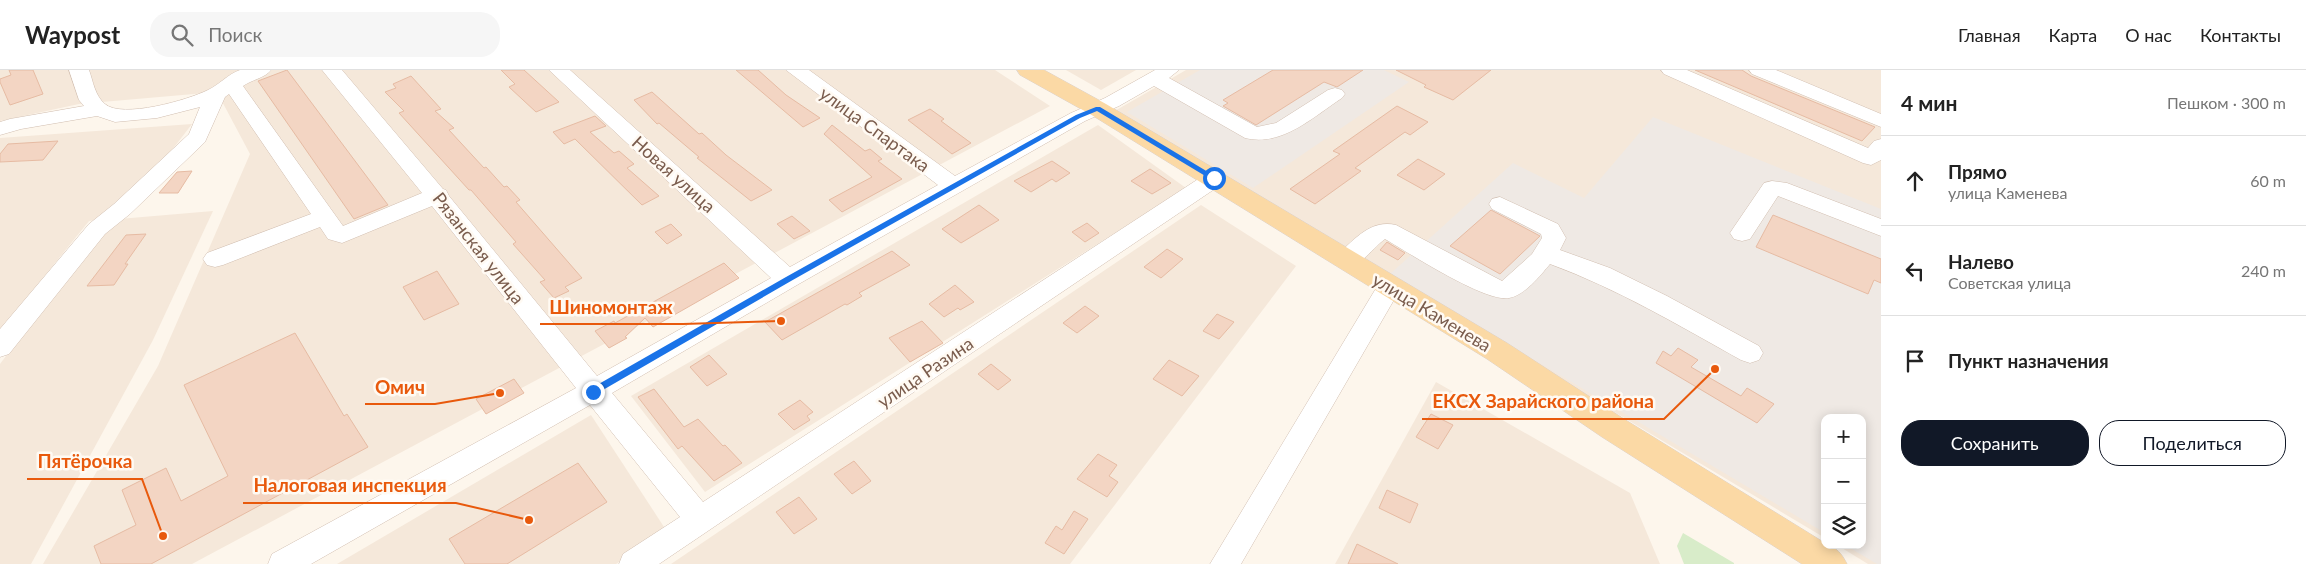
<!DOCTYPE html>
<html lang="ru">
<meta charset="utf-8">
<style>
:root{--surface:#fff;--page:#f6f6f6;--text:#222;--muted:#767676;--line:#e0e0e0;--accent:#111827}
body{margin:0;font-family:Lato,sans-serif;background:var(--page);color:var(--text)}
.controls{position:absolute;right:15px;bottom:15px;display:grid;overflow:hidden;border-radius:10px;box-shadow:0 2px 12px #0003}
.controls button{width:45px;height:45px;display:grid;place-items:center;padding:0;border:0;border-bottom:1px solid var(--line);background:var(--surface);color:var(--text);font:25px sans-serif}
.stop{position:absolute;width:15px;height:15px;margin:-11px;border:4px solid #1a73e8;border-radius:50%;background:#fff}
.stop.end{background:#1a73e8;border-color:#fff;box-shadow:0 1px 5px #0008}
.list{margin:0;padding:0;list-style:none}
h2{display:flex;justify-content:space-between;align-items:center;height:65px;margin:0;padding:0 20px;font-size:21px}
h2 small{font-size:16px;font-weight:400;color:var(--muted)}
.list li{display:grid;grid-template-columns:32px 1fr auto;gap:15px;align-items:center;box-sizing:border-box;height:90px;padding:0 20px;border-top:1px solid var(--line)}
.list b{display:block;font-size:19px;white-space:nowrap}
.list p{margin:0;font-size:16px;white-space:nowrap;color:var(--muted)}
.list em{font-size:16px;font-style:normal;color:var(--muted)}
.actions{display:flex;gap:10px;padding:15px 20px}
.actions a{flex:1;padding:11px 0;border:1px solid var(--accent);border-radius:20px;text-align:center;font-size:18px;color:var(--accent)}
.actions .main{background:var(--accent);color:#fff}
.icon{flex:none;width:28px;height:28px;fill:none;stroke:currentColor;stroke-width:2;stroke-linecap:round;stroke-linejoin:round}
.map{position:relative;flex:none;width:1881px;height:494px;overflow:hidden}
header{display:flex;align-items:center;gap:30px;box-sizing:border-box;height:70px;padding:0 25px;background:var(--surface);border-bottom:1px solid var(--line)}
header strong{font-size:24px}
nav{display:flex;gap:28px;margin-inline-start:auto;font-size:18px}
.search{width:350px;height:45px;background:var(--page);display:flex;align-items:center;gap:12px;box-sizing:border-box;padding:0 18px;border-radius:20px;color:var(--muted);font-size:19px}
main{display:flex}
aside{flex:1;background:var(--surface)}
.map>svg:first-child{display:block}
.residential{fill:#f5e8da}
.industrial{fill:#efe9e4}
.green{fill:#d8ecc9}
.building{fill:#f3d5c3;stroke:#e6bba3}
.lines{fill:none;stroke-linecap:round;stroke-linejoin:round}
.minor-casing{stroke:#d1beb0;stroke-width:1}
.major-casing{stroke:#dad1cd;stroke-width:1}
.minor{fill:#fff;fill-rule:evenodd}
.major{fill:#fbd9a5;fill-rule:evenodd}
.route{fill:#1a73e8}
.labels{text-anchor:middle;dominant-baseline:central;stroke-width:5;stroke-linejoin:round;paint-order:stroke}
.street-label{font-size:18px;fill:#7a5c4d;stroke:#fffaf3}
.leader{fill:none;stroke:#e8590c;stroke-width:2}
.callout-dot{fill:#e8590c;stroke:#fffaf3;stroke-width:2}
.callout-label{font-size:19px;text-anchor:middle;font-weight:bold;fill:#e8590c;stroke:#fffaf3;stroke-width:5;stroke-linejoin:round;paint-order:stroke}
</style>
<header>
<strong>Waypost</strong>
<div class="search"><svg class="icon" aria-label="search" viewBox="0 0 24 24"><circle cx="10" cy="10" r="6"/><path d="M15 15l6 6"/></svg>Поиск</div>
<nav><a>Главная</a><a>Карта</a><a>О нас</a><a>Контакты</a></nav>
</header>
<main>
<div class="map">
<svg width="1881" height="494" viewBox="0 0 1881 494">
<rect width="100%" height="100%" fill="#fdf6ec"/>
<!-- residential -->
<g class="residential">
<polygon points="0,0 995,0 1050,36 192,494 43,494 158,296 250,84 217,22 79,34 0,51"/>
<polygon points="1066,0 1136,0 1101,20"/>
<polygon points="1186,0 1881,0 1881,494 1868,494 1837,475 1862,475 1862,348 1825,348 1825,468 1113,42"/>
<polygon points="192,54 158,98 102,149 89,151 0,261 0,68"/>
<polygon points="1098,55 1186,118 705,422 631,326"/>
<polygon points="1201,135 1296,196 1070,494 671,494"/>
<polygon points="213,141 153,270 31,494 0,494 0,294 101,161 119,149"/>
<polygon points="1436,312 1630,423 1660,494 1335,494"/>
<polygon points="591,345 666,460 616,494 337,494"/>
</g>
<!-- industrial -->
<g class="industrial">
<polygon points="1200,0 1384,0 1409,12 1253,118 1127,42"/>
<polygon points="1653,47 1881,139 1881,494 1877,494 1845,475 1862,475 1862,348 1825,348 1825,463 1390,204 1513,93 1584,128"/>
</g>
<!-- green -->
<polygon class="green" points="1683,463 1734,493 1734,494 1684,494 1677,476"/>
<!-- building -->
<g class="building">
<polygon points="9,0 33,0 43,24 10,35 0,12 0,9 11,5"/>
<polygon points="287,0 388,135 354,149 258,11"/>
<polygon points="501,0 524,0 559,32 536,42 509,17 515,14"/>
<polygon points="736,0 758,0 786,25 820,48 803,57"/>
<polygon points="1273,0 1363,0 1337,17 1324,12 1256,55 1223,36 1228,33 1223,30"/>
<polygon points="1396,0 1491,0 1453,30 1424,17 1426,15"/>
<polygon points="1695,0 1742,0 1751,6 1875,57 1862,71"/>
<polygon points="411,6 441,39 435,41 454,58 449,60 484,98 486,97 504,117 507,116 520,130 516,132 582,208 565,217 569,221 554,228 540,212 545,210 513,174 516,172 471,120 469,120 399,43 404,41 385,22 396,18 393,14"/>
<polygon points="652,22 699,64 702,63 726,85 772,120 751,131 697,88 699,87 659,53 657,54 634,30"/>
<polygon points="1397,36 1428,52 1410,65 1405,62 1355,98 1361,101 1315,134 1290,119 1340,84 1333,81"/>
<polygon points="930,39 944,49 941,51 971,73 952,84 908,50"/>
<polygon points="595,46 606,56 590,62 614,83 619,81 634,94 627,98 659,126 642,135 575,69 564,74 553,62"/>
<polygon points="832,55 865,81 870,79 882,89 878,91 902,109 842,142 829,130 872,107 824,64"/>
<polygon points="58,71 43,90 0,92 0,84 8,74"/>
<polygon points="1418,89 1445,104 1424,120 1397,105"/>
<polygon points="1052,91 1070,103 1056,112 1052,109 1031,122 1014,111"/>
<polygon points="1150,99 1171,113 1152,124 1131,111"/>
<polygon points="192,101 178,123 159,123 177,102"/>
<polygon points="979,135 999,150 961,173 942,159"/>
<polygon points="1491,140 1540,166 1500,204 1450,176"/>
<polygon points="1773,145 1881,189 1881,213 1874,210 1868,224 1756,177"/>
<polygon points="792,146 810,161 794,169 777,154"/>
<polygon points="1087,153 1099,163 1085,172 1072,162"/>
<polygon points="671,154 682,165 667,174 655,162"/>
<polygon points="146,164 125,194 128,194 114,215 87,216 126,165"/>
<polygon points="1387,172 1395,177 1405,183 1398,190 1380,180"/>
<polygon points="1167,179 1183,189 1161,208 1144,197"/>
<polygon points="892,181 910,195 859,223 862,226 847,235 845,234 782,270 765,252"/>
<polygon points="724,193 739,208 653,257 645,248 625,267 627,268 609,278 595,261 614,251 615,253"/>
<polygon points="437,201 459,234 424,250 403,217"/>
<polygon points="955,215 974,232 960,240 958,238 944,247 929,234"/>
<polygon points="1085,236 1099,246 1077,263 1063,253"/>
<polygon points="1217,244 1234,252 1219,269 1203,261"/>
<polygon points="922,251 943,273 910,292 889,268"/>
<polygon points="295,263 344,346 347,344 368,377 151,494 101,494 94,476 136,455 122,420 166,398 181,431 228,406 184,315"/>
<polygon points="1678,278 1698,290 1691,297 1741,326 1747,318 1774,334 1757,353 1656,293 1663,281 1671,286"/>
<polygon points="709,285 727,304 707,316 690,297"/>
<polygon points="1169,290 1199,306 1182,326 1153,309"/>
<polygon points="991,294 1011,310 998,320 978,304"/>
<polygon points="514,309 524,323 486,344 476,329"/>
<polygon points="654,319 684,357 698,349 723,376 725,375 742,393 714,411 682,376 678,379 638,327"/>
<polygon points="800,330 813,342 807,346 810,350 794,360 778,344"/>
<polygon points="1431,344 1453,355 1438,379 1416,367"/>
<polygon points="1098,384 1117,395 1109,406 1118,412 1107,427 1077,409"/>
<polygon points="854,391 871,411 852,424 834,404"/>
<polygon points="578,393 607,432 507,494 465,494 449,469"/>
<polygon points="1387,420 1418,434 1410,453 1379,438"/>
<polygon points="799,427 817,449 794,464 776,442"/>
<polygon points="1074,441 1088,449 1064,484 1045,473 1056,456 1062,460"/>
<polygon points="1357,474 1398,494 1348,494"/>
</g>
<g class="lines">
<defs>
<g id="minor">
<path d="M69,0H89C93,11 95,26 105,34C122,49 188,30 208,20C219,15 228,4 240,0C249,0 262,0 271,0C265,8 251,10 243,16L343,156L422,123L322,0H342L443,119L446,120L449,126L597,306L771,208L549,0H570L790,197L938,115L786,0H809L955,106L1071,43L1105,28L1155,0H1179L1169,8L1257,57L1276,53L1328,20L1335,18L1342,20L1345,24L1342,28C1313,47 1282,77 1245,68L1154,16L1119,36L1085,51L797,215L612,323L703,432L1206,104L1214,102L1222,104L1225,109L1222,114L659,494H619L623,484L680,447L590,335L311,494H268L272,484L576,318L432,136L342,173L328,169L320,157L223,195L215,197L207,195L203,189L207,183L311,144L229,24L225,27L205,72L130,144L105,164L9,284L0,287V259L89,154L114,134L189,64L200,37L157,48L115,52L97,46L21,59L0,65V52L10,49L84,36L79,30Z"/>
<polygon points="1661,0 1687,0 1868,78 1874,71 1881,69 1881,90 1871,95 1863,93 1664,4"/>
<polygon points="1749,0 1776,0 1881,44 1881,57 1752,4"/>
<polygon points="1772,111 1787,113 1881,149 1881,166 1778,126 1750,169 1742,171 1734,169 1730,163 1734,157 1764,113"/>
<path d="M1500,127L1558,154L1566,168L1560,180L1610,198L1667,226L1759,276L1763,283L1759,290L1750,293L1741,290C1678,255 1618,219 1550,194C1540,206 1525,225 1509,228C1486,233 1409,183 1385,169C1370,180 1358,202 1338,196L1334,190L1338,184C1355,169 1371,149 1396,155L1502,211L1532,184L1542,168L1541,164L1492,139L1489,134L1492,129Z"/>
<polygon points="1390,207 1399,210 1402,216 1241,494 1210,494 1381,210"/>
</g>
<path id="major" d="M1017,0H1044L1106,34L1507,273L1624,349L1825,473V475C1836,476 1842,484 1847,494H1802L1602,367L1487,289L1090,44L1020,5Z"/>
</defs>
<!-- minor casing -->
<use href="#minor" class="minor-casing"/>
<!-- major casing -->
<use href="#major" class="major-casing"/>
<!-- minor -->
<use href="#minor" class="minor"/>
<!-- major -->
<use href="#major" class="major"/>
</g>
<!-- route -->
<polygon class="route" points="1096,37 1100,37 1218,108 1212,110 1097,41 1080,48 791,211 596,324 590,324 590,319 786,207 1076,45"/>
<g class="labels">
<!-- street labels -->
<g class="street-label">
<text transform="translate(875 59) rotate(36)">улица Спартака</text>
<text transform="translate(674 104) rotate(42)">Новая улица</text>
<text transform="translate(479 178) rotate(52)">Рязанская улица</text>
<text transform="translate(1432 242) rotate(31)">улица Каменева</text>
<text transform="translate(925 302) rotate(-34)">улица Разина</text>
</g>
</g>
<!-- callouts -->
<path class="leader" d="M781 251L683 254H540M500 323L435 334H365M1715 299L1664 349H1422M163 466L142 409H27M529 450L456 433H243"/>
<g class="callout-dot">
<circle cx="781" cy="251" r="5"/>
<circle cx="500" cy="323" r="5"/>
<circle cx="1715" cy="299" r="5"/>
<circle cx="163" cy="466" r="5"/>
<circle cx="529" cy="450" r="5"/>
</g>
<g class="callout-label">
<text x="611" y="244">Шиномонтаж</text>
<text x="400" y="324">Омич</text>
<text x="1543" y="338">ЕКСХ Зарайского района</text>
<text x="85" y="398">Пятёрочка</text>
<text x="350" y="422">Налоговая инспекция</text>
</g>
</svg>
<div class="controls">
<button>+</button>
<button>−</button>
<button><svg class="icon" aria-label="layers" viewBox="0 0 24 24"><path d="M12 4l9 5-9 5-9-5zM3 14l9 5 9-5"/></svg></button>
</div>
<div class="stop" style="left:1214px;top:108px"></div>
<div class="stop end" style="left:593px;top:322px"></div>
</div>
<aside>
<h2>4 мин<small>Пешком · 300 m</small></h2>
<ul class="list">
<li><svg class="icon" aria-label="ahead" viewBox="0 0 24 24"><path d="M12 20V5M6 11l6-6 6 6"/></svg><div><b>Прямо</b><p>улица Каменева</p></div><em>60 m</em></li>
<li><svg class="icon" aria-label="left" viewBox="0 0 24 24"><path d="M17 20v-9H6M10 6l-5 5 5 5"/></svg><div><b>Налево</b><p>Советская улица</p></div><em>240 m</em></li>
<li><svg class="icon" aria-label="arrive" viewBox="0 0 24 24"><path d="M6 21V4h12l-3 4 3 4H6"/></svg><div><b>Пункт назначения</b></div></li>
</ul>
<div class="actions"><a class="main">Сохранить</a><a>Поделиться</a></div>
</aside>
</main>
